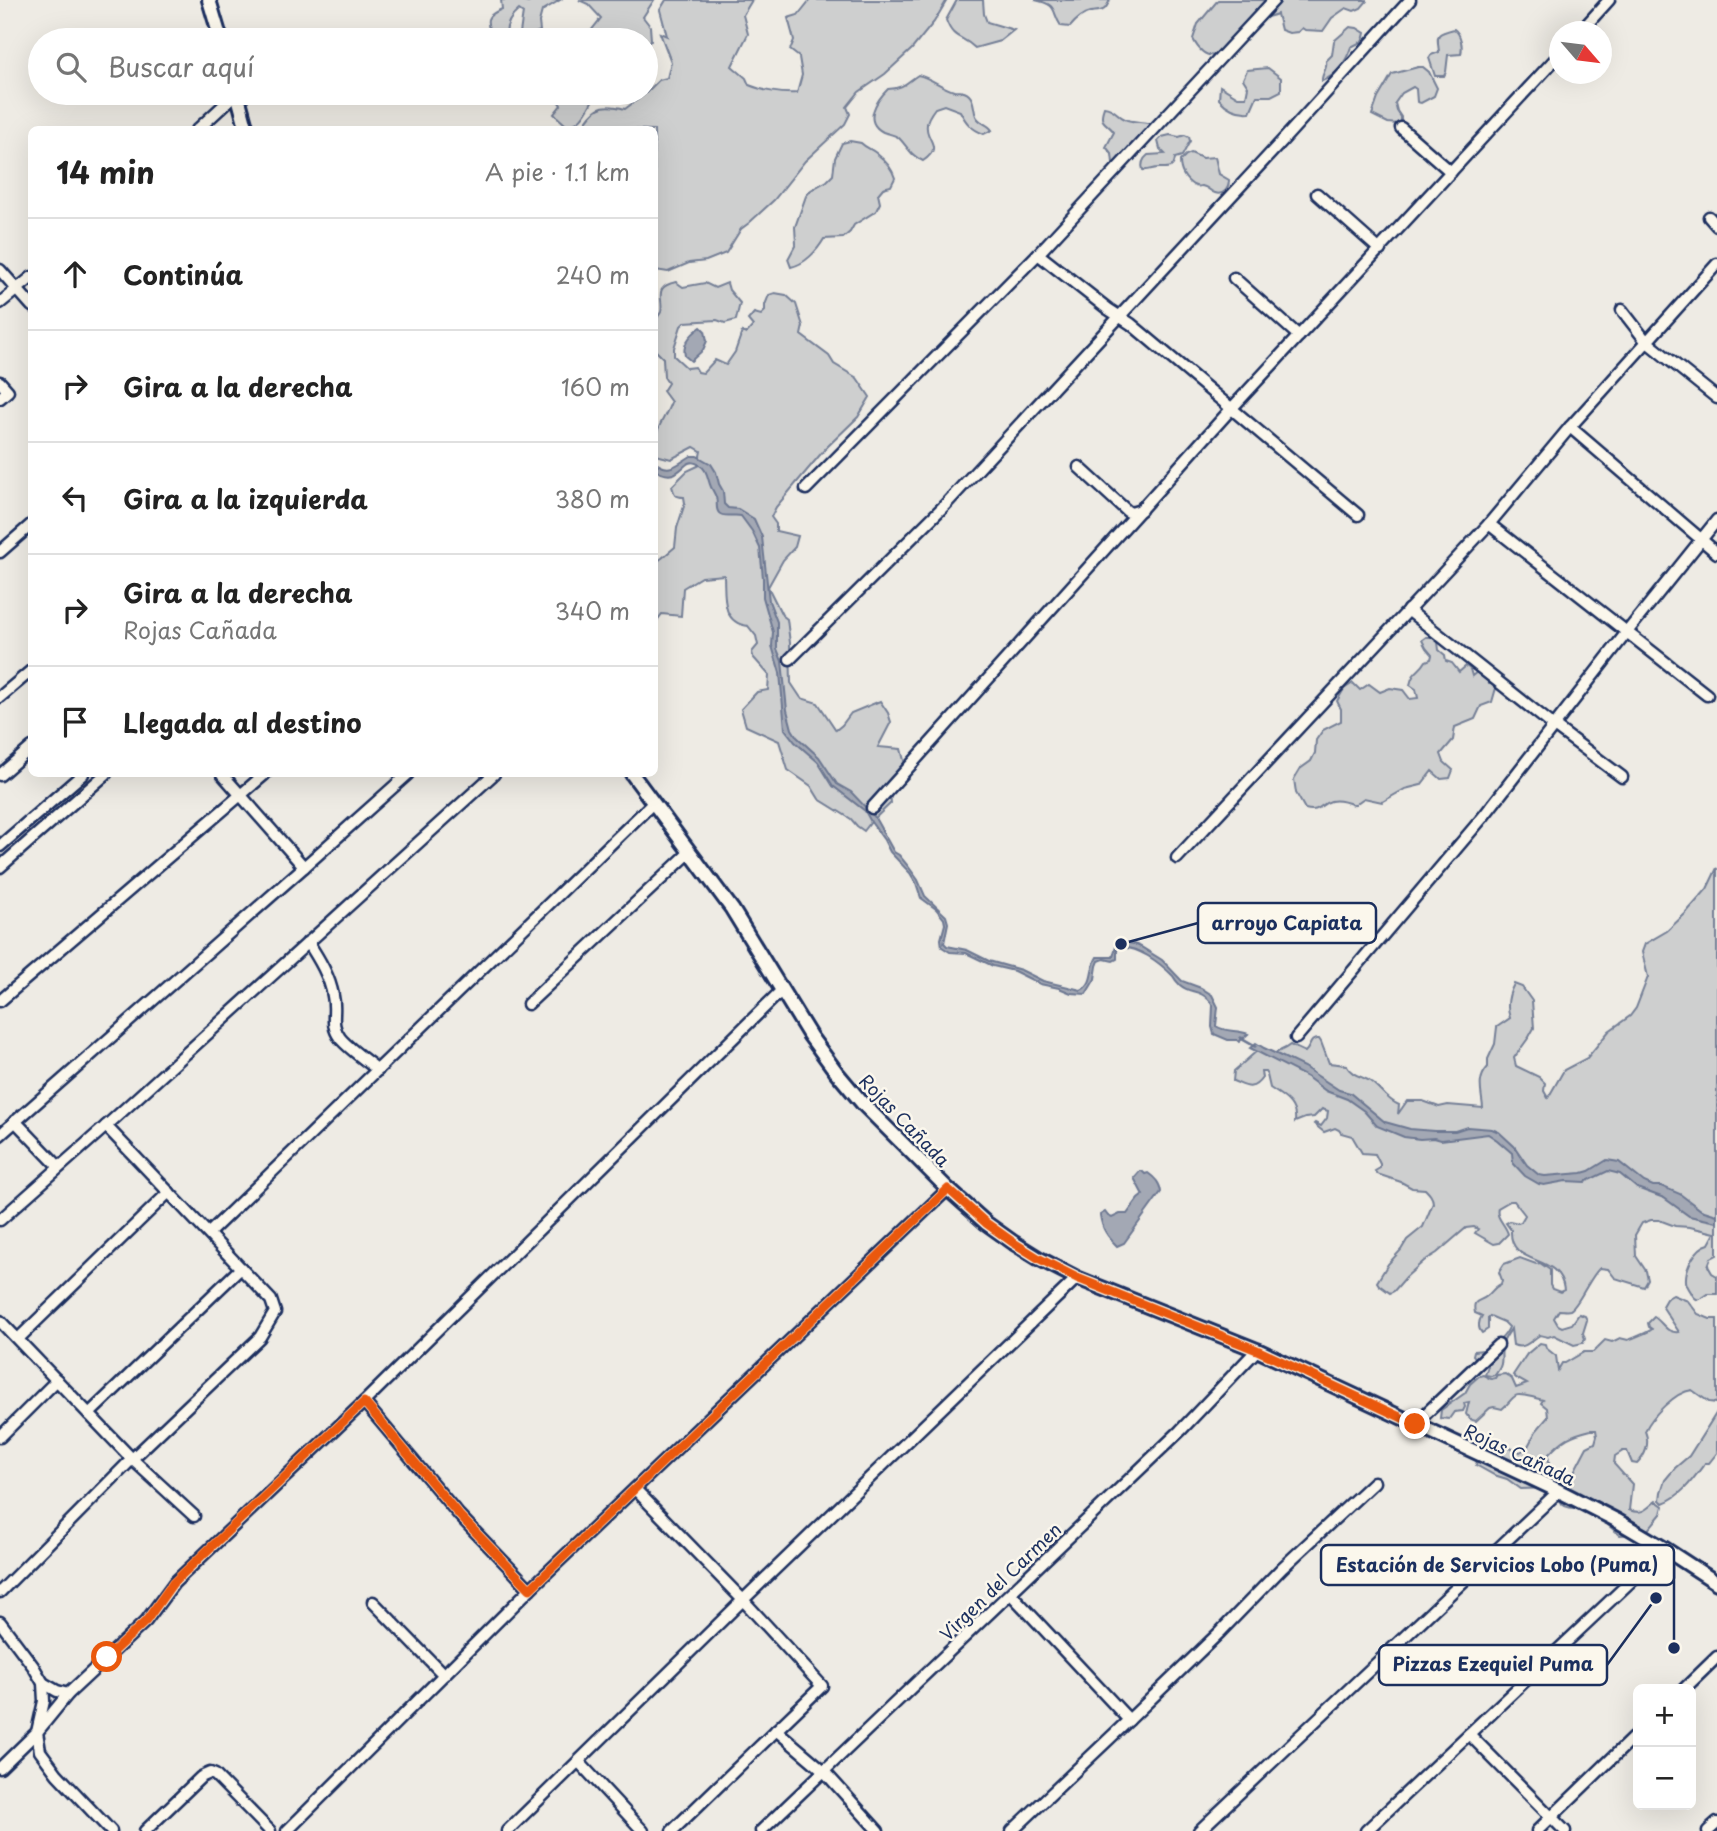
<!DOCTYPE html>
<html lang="es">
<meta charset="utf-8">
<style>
:root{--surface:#fff;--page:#f2f2f2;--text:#222;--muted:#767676;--line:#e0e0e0}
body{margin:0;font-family:"Playpen Sans",sans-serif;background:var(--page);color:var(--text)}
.controls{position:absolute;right:21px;bottom:21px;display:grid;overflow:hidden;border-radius:10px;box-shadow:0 7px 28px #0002}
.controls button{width:63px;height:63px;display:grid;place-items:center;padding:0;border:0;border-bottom:2px solid var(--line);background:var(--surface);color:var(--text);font:35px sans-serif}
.compass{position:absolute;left:1549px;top:21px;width:63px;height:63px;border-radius:50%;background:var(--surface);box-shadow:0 7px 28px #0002;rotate:118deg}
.stop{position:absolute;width:21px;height:21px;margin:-16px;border:5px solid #ea580c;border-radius:50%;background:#fff}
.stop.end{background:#ea580c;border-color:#fff;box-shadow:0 2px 7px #0008}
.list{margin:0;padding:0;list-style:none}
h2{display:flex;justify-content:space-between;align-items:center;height:91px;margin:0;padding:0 28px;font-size:30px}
h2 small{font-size:23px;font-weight:400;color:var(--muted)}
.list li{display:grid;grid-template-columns:46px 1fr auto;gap:21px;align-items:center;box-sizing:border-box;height:112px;padding:0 28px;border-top:2px solid var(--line)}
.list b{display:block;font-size:26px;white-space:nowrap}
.list p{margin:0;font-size:23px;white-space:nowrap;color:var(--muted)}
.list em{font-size:23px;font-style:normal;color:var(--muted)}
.icon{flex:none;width:38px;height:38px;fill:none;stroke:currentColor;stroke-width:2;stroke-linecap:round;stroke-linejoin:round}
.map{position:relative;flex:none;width:1717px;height:1831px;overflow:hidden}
.search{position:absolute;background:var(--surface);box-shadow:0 7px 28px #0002;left:28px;top:28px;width:630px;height:77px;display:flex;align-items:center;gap:18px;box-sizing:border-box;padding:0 24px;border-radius:38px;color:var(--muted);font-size:26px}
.panel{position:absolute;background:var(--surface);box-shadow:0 7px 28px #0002;left:28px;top:126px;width:630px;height:651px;border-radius:10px}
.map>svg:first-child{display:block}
.green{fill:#cecfcf;stroke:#747f96;stroke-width:2;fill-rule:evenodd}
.water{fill:#a3a8b4;stroke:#6d7892;stroke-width:2}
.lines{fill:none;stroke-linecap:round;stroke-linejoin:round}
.stream{stroke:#6d7892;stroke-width:3.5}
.minor-casing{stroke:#1b2f5e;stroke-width:15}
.secondary-casing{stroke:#1b2f5e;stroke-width:18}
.minor{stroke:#fbf7ec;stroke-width:10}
.secondary{stroke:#fbf7ec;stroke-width:12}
.route{stroke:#ea580c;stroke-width:9}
.labels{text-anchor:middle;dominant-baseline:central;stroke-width:5;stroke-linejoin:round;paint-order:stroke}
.street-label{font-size:18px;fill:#1b2f5e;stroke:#fbf7ec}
.leader{fill:none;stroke:#1b2f5e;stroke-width:2.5}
.callout-dot{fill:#1b2f5e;stroke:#fbf7ec;stroke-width:2.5}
.callout{fill:#fbf7ec;stroke:#1b2f5e;stroke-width:2.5}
.callout-label{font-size:19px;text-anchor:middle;font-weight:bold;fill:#1b2f5e}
</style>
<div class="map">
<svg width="1717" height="1831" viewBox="0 0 1717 1831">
<rect width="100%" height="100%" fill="#eeebe4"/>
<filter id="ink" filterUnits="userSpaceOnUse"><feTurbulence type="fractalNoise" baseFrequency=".0143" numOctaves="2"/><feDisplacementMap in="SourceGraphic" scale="14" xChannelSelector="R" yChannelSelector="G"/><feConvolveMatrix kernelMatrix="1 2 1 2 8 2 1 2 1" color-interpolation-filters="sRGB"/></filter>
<g filter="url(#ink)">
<!-- green -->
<g class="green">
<path d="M501,0H523L527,3L538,0H560L542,11L539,22L540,31L533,34L520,33L523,13L519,10C509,18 504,27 507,40H492C488,22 481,18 502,9Z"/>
<polygon points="579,0 654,0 643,17 650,26 651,40 646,46 646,40 591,40 587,36 601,18 588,4"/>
<path d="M666,0H752L743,15L748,34L732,66L746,78L749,85C763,91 782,94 797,93L802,75L799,57L790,50L794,40L788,18L798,15L810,0H947L934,22L912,49L885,74L859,92L847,107L850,114L845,124L805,161L774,200L749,223L741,229L726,253L706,261L689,263L668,272L655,270L654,130L581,129C594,108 600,102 625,109L646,93L659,80L667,78L671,62L660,33L667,36L660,10Z"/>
<path d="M957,0H983L984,14L987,22L1014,30L1000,41L975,48C962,35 953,40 946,20Z"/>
<path d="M1035,0H1110C1104,13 1103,10 1091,12C1082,14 1075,21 1070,27L1061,26C1051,11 1059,5 1035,0Z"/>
<path d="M1218,0H1367V1L1361,8L1354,11L1346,8L1332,18L1323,31L1305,30L1302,28L1298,32L1289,33L1281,30L1277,14C1272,16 1266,17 1261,19C1240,29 1215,82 1193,39L1198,24Z"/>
<path d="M1350,27L1357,28L1365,33L1363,41L1351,47C1346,62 1337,75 1322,81C1321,74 1328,69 1326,61L1332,55L1334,41Z"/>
<path d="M1454,29C1461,34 1463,46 1461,54L1448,55L1446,72L1444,76H1435L1429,58L1431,55L1439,52C1437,34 1435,34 1454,29Z"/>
<polygon points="1418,67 1423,67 1429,72 1437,88 1434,96 1421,103 1417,102 1416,89 1413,87 1402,93 1395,103 1397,111 1401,117 1401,121 1397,124 1388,123 1372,115 1378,98 1392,74"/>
<path d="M1268,68L1281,78V91L1271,96H1257L1250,112C1238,113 1227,108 1219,99L1220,86L1238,97H1246L1248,87L1243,79L1247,70Z"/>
<path d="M918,75C931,78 941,87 954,91C960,92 964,90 969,95C975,101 973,109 976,116C979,123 988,124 992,130L984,134C971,129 966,123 960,111L944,105L935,108C932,112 927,119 927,124C924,140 945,146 923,161C911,156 908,147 899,138C894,134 888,134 883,132C862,121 877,100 888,89C903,89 907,82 918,75Z"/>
<path d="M552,93H593L594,98C587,110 581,126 566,125L554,114L561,105Z"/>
<path d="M1104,107C1115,108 1116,115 1125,119C1133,123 1145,121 1154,125L1117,164L1113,163L1112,154L1106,147L1114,132C1106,121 1098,124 1104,107Z"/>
<path d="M1170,135L1179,137L1185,135L1189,137L1190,141L1182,156L1175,158C1174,169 1169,168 1159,168C1153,168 1149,171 1143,170C1141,164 1143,159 1148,155L1165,154L1160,149L1158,141L1162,137Z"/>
<path d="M850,141L861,143C866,148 871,149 876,153C885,160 892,168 895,178L891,186L883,188L878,194L880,203L876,211L854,225L850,232L843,238L824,239C817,251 805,264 791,267L788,259L796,244L795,227L806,196L811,190L827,181L833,175L835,158L842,143Z"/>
<path d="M1191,153L1202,158L1215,157L1219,174L1229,180C1229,188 1224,196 1215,193C1211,192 1208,188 1205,187C1197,184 1201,189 1193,185C1184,179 1180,171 1180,161L1186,155Z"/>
<path d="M676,282L683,287L705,283L715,288L727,283L729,290L740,303L736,320L725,323L717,320L685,322L681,326L674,348V356L687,368L695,367L698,372L703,373L715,360L726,365L735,352L742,332L746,334L753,326L748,320L754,313L761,315L765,311V305L769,295L775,293L786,295L796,304L803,326L801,335L829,356L834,364L857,378L870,397L858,417L825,449L776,507L771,517L776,524V531L798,536L795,547L783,560L768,587L782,615L787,619L790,643L791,683L801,698L818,703L836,730L842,725L851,713L880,701L888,713L891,722L878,747L901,749L907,772L890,792L891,803L871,822L864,831L857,826L851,819L819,799L811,786L788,770L779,741L746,726L741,709L757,692L768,690L769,675L753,657L752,652L758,645L756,636L748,626C721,623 725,596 724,575L701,577L683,588L681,616L662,614L655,623V563L662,558L675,547L677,528L685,503L684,497C675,497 674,494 672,486L687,471L698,466L701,451L694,447L671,459L656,455C651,431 664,422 671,402L663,391L668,383L664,377L663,358L655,350C655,342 652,329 655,322C656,318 659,316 661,312C664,299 652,287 676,282Z"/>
<path d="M1426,637H1432L1438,642L1439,650L1445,655L1446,661L1452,663L1459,672L1466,666L1470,669L1472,676L1478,671L1487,677L1489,684H1495L1496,688L1492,702L1481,706L1475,719L1455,727L1453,740L1441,754L1444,762L1453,770L1450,778L1441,779L1432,771L1421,785L1405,789L1382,802L1364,798L1354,805C1347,802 1339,799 1331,801C1319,804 1321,813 1305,809L1296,793L1294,779L1300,769L1311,761L1315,753L1316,740L1323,730L1341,721V709L1337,701L1344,689L1353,683L1360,690L1369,684L1380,692L1390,688L1403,690L1410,699L1418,698L1416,689L1410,685C1413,670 1420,672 1426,661L1431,659L1432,655L1426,648L1422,640Z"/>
<path d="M1717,868V1255L1711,1258L1708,1266L1712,1273L1717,1276V1294H1708C1700,1300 1696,1303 1691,1292C1689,1289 1686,1284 1686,1281C1685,1268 1696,1247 1709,1244L1715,1233L1690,1227L1675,1226L1659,1220H1651L1642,1223L1635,1235L1636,1256L1646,1271L1648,1280L1644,1287L1615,1278L1608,1269L1600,1268C1590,1276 1578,1307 1570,1310C1567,1311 1563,1310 1559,1310L1554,1318L1558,1325L1562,1327L1572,1324L1579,1314L1585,1316L1587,1320L1583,1333L1585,1339L1583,1343L1574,1345L1554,1335L1548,1337L1540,1335C1530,1341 1525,1350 1513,1345L1511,1329C1508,1334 1503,1340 1502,1346C1500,1359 1505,1362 1495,1375L1491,1376L1485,1375L1488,1366L1487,1363L1477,1360L1473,1355L1474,1351C1478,1350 1482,1351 1486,1349C1495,1347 1506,1335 1509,1327L1504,1322L1490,1316L1488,1318V1329L1482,1333C1477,1328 1479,1320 1482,1316L1475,1313C1472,1298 1479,1303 1487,1296C1492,1292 1494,1287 1501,1284L1502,1280L1499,1272L1504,1264L1520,1258L1536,1264L1540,1263L1550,1270V1285L1552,1289L1560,1292L1564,1290C1560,1251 1509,1269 1511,1230L1506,1223L1510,1221L1518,1223L1521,1222L1525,1215L1514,1201H1510L1498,1208C1495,1218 1506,1225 1508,1234L1499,1243L1494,1244L1475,1233L1478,1229L1474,1227L1466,1228L1437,1253L1424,1261L1406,1277L1394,1291L1390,1293L1379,1285L1377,1282L1388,1264L1401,1250L1407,1240L1423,1227L1433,1203C1433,1197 1429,1193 1425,1189L1412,1188L1401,1182L1377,1174L1375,1171L1380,1168V1164L1375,1154L1362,1153L1352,1136L1341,1133L1339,1130L1335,1128L1324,1132L1314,1124L1315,1123L1321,1126L1327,1118L1328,1111L1322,1109L1314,1117L1305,1118L1295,1122C1297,1103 1283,1097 1270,1088L1267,1075L1265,1072H1261L1262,1078C1252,1092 1246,1086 1233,1081L1234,1071L1258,1050L1269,1057C1276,1051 1283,1051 1290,1045L1305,1052C1311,1047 1309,1038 1319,1039L1321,1042L1329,1063L1346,1065C1351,1075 1360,1076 1368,1080C1380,1087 1386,1100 1399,1105L1398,1114L1407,1101H1423L1439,1107L1448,1105L1483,1108C1482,1093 1476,1080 1488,1067V1059L1495,1044L1497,1027L1510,1018C1506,1006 1508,995 1514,984L1522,987L1532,1001L1534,1028L1529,1037L1514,1058L1516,1066L1539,1077L1545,1083L1544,1091L1548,1098L1564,1070L1587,1058L1609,1031L1630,1016L1636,1008L1648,977L1642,952L1645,944L1667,931L1685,914L1707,889Z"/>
<path d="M1673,1295L1688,1301L1698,1314L1710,1319H1717V1403L1709,1402L1692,1390C1675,1392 1652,1416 1645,1431C1650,1443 1646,1455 1637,1464L1632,1463L1627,1451H1623L1615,1456L1614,1464L1632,1484L1629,1510C1643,1515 1646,1509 1656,1501L1663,1506L1661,1514L1647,1531L1639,1534L1620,1535L1608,1525L1601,1513L1587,1505C1576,1509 1561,1511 1559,1496L1550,1488L1521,1489L1507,1479L1494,1475L1476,1465L1479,1454L1492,1441L1520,1452L1527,1448L1536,1431L1548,1417L1547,1408L1541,1403L1543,1400C1539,1399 1535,1398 1532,1397C1511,1392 1517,1396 1502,1409L1494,1407L1490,1408L1476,1421C1471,1420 1469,1419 1466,1414L1469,1402L1464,1403L1465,1407L1463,1411L1454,1412L1449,1419L1440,1418L1441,1410L1465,1393L1470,1384L1479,1376L1483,1375L1491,1379L1495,1378L1497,1375L1505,1374L1512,1379L1516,1388L1527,1384L1516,1378L1513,1375L1527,1354L1540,1343L1545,1344L1546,1348L1556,1356L1558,1370L1562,1363H1565L1584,1352H1593L1605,1340L1612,1342L1620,1338L1628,1340C1631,1339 1651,1331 1652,1329L1649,1327L1648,1323L1654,1317C1663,1322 1666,1334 1679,1332L1662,1306L1666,1299ZM1591,1430H1596L1597,1436L1595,1443L1587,1447L1568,1483C1551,1476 1550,1472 1548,1455C1563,1439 1570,1435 1591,1430Z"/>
<path d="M1717,1412V1453L1709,1463H1705C1694,1478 1682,1496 1663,1503L1660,1500L1661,1492L1665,1480L1675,1468L1689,1456Z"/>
</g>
<!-- water -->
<g class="water">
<path d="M701,327L705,331L707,341L703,350L691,361L685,356C682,344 691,334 701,327Z"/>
<path d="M691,456H697L711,464L716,472L719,484L723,491L724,504L728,508L738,509L754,519L762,537L769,601L777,622V649L782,661L787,710L792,729L797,737L819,757L837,784L851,792L874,816L894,852L899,855L908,866L918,880L925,896L946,916L948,923L944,943L947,946L967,950L989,961L1021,970L1043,981L1081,990C1095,983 1089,969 1097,957H1113L1116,946L1120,942L1134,944L1141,947L1162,960L1182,981L1201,988L1212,995L1218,1007L1216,1026C1226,1033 1237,1029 1248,1034L1239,1042L1237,1040H1228L1214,1034L1212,1027L1213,1005C1200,987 1191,995 1180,985C1178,983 1174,978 1173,976C1160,963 1137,945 1119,948L1117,950V959L1113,961L1104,959L1099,961L1097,966L1095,979L1086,994L1071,993L1059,988L1040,984L1014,971L993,966L966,953L950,952L942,947L941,939L945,924L944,919L936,909L921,898L916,883L910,873L890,852L884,840L871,822L865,811L833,786L818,762L795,742L785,729L780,673L772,646L773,632L763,597V578L760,548L752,531L741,516C735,514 723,518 719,513C715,509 718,502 716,497C715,494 713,491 711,487C707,478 708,469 698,464C682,455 682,486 655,470L654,461C669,475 677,464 691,456Z"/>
<polygon points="1256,1043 1264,1048 1304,1067 1339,1090 1350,1093 1385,1122 1410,1129 1434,1131 1455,1131 1467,1127 1492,1129 1499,1132 1514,1146 1527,1165 1539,1175 1545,1176 1582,1173 1589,1171 1607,1160 1619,1162 1644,1182 1653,1186 1661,1186 1680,1194 1701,1210 1717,1215 1717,1222 1689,1216 1664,1198 1637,1188 1620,1174 1608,1171 1585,1182 1566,1181 1544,1185 1539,1184 1525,1176 1513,1163 1512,1153 1497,1140 1488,1134 1441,1140 1434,1138 1420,1139 1404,1137 1377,1126 1364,1111 1347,1099 1326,1091 1307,1077 1250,1048"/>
<path d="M1140,1171H1142L1145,1174L1148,1173C1155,1178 1160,1183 1161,1192L1124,1243L1117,1246C1107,1236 1102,1229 1100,1215L1105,1212L1108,1216L1112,1218L1120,1214H1127L1138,1199L1143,1195L1134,1178Z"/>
</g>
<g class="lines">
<!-- stream -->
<polyline class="stream" points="1241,1038 1255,1046"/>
<defs>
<g id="minor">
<polyline points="1580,32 1609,0"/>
<polyline points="1401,128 1451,172"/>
<polyline points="197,130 237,93"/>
<polyline points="1317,194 1380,250"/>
<polyline points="1709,217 1717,226"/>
<polyline points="1038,254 1108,309 1131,324 1358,515"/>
<polyline points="0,270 32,306"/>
<polyline points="1234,278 1299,336"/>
<polyline points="0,303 32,277"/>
<polyline points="1622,310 1646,341 1717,398"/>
<polyline points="0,382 8,391 0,398"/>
<polyline points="1570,427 1717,553"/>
<polyline points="1079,467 1127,511 1131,513 1141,510"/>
<polyline points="806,489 1038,254 1274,0"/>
<polyline points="1489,524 1707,695"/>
<polyline points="0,552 32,524"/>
<polyline points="1408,610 1554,726 1622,777"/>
<polyline points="790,659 944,506 1283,140 1410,0"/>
<polyline points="0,697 32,670"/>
<polyline points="222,774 304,867"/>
<polyline points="0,775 32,747"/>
<polyline points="872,808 1232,408 1560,54"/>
<polyline points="0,846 83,774"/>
<polyline points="1177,858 1489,524 1570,427 1717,264"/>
<polyline points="0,867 106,774"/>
<path d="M308,942C319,959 330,977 333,996C337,1013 329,1023 340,1038C349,1049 367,1061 378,1070"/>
<polyline points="0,1001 265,774"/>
<polyline points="528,1004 690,852"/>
<polyline points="1296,1038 1483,817 1627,632 1717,520"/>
<polyline points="15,1121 59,1167"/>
<polyline points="0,1135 304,867 408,774"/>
<polyline points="0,1220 106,1126 494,774"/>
<polyline points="209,1233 653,803"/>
<polyline points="0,1321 132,1459 194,1516"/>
<polyline points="18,1339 169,1192"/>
<polyline points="364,1402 459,1515 530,1589"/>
<polyline points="89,1414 241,1268"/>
<polyline points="1415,1424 1498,1345"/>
<polyline points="0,1437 57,1380"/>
<polyline points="635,1489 743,1600 822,1686 672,1831"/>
<polyline points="0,1592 132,1459 260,1337 275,1312 271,1300 106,1126"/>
<polyline points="1011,1594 1129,1720"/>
<polyline points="373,1602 444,1675"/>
<polyline points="0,1622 33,1666 43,1683 44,1701 37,1732 40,1751 57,1774 111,1831"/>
<polyline points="43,1683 57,1691 68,1694"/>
<polyline points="1684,1689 1717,1657"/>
<polyline points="776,1730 823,1770 878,1831"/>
<polyline points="1469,1734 1565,1831"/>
<polyline points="579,1762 643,1831"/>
<polyline points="0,1768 37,1732 68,1694 146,1621 174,1583 364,1402 782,990"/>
<polyline points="145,1831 201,1777 210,1773 215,1775 270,1831"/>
<polyline points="287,1831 530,1589 948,1189"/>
<polyline points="507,1831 743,1600 1077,1278"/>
<polyline points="761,1831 1180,1431 1257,1350"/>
<polyline points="1012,1831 1129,1720 1220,1632 1282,1568 1374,1482"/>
<polyline points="1199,1831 1559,1491"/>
<polyline points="1366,1831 1665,1549"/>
<polyline points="1537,1831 1638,1733"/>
<polyline points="1708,1831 1717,1823"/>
</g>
<g id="secondary">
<polyline points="209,0 221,40"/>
<polyline points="237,93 247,130"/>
<polyline points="632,774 732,909 810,1036 837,1073 863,1104 948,1189 986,1223 1014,1243 1038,1258 1077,1278 1257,1350 1559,1491 1616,1520 1665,1549 1717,1583"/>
</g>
</defs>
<!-- minor casing -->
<use href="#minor" class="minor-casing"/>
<!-- secondary casing -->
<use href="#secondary" class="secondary-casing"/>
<!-- minor -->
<use href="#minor" class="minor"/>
<!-- secondary -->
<use href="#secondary" class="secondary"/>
</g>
</g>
<g class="lines" filter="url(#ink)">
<!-- route -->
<polyline class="route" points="107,1657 146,1621 173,1583 364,1402 459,1515 530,1589 948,1189 986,1223 1014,1243 1038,1258 1077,1278 1257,1350 1415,1424"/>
</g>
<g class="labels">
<!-- street labels -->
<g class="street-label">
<text transform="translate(905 1120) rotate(46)">Rojas Cañada</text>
<text transform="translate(1520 1454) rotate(25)">Rojas Cañada</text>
<text transform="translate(1000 1581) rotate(-44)">Virgen del Carmen</text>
</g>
</g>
<!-- callouts -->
<path class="leader" d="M1121 944L1198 923M1674 1648L1674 1565M1656 1598L1607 1665"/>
<g class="callout-dot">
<circle cx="1121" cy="944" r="7"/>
<circle cx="1674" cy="1648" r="7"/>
<circle cx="1656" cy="1598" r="7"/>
</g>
<g class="callout">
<rect x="1198" y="903" width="178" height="40" rx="7"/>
<rect x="1321" y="1545" width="353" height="40" rx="7"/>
<rect x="1379" y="1645" width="228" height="40" rx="7"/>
</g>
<g class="callout-label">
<text x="1287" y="930">arroyo Capiata</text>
<text x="1497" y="1572">Estación de Servicios Lobo (Puma)</text>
<text x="1493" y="1671">Pizzas Ezequiel Puma</text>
</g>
</svg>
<div class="controls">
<button>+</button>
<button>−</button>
</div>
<svg class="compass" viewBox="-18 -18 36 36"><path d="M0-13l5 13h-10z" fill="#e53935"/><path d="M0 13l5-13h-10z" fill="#767676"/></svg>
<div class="stop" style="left:107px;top:1657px"></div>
<div class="stop end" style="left:1415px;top:1424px"></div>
<div class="search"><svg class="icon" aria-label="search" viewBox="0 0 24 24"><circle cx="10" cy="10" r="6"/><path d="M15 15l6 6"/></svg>Buscar aquí</div>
<section class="panel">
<h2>14 min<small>A pie · 1.1 km</small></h2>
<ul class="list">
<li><svg class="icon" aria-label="ahead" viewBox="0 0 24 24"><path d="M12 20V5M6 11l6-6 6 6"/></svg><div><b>Continúa</b></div><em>240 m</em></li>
<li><svg class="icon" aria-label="right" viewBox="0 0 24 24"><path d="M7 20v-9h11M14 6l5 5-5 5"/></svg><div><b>Gira a la derecha</b></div><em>160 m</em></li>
<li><svg class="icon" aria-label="left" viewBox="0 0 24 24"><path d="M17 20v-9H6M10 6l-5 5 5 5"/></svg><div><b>Gira a la izquierda</b></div><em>380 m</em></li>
<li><svg class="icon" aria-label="right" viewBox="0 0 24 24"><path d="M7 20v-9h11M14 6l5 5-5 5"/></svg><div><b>Gira a la derecha</b><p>Rojas Cañada</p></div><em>340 m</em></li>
<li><svg class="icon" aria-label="arrive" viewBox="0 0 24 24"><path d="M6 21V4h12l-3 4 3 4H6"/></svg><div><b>Llegada al destino</b></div></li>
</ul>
</section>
</div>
